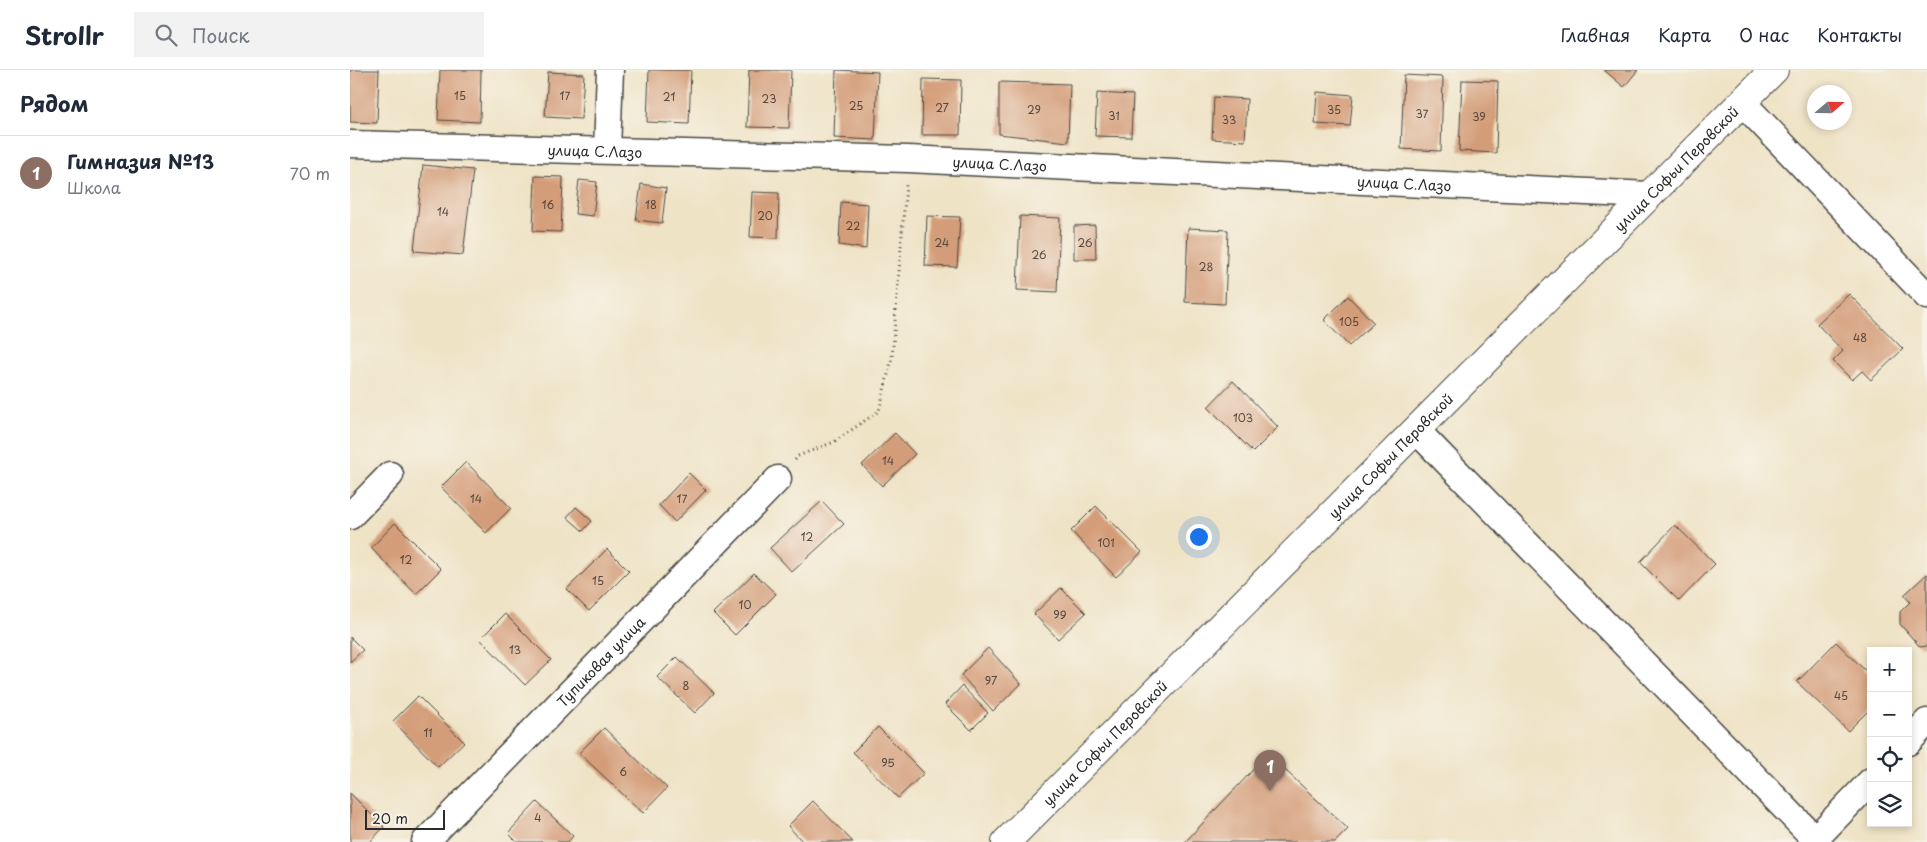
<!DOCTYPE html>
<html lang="ru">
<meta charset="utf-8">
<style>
:root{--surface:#fff;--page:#f2f2f3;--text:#1f2937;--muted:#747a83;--line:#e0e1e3;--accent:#c8321e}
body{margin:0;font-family:"Playpen Sans",sans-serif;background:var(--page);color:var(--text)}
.controls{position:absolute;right:15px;bottom:15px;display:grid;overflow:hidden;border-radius:0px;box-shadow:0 2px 8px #0003}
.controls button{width:45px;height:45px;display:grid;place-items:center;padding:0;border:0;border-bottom:1px solid var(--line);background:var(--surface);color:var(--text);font:25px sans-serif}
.compass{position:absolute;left:1457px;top:15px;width:45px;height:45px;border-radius:50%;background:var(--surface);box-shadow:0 2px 8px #0003;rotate:70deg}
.scale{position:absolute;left:15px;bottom:12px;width:80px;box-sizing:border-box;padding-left:5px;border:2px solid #2b2b2b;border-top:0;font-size:14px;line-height:18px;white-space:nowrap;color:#2b2b2b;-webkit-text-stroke:4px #f7f3e8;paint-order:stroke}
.you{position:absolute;left:848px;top:466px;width:18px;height:18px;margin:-12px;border:4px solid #fff;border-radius:50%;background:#1a73e8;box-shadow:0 0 0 8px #1a73e833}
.badge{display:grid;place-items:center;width:32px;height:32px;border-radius:50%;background:var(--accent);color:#fff;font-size:16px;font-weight:700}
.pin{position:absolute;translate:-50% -41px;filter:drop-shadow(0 1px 2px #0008)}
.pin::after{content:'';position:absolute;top:26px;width:18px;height:15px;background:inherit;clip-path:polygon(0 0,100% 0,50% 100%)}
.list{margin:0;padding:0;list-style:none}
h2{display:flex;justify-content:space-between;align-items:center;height:65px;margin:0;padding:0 20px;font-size:21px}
h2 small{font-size:16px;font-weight:400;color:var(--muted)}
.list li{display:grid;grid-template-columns:32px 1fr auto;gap:15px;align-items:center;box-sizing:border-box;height:75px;padding:0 20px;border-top:1px solid var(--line)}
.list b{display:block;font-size:19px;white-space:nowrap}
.list p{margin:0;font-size:16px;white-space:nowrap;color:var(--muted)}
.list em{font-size:16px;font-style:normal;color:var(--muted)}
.icon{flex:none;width:28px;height:28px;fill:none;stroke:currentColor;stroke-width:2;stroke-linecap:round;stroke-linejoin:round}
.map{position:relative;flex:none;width:1577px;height:772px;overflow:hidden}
header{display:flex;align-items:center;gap:30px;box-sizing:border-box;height:70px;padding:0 25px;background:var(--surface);border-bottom:1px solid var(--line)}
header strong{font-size:24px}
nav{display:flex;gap:28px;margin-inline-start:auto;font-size:18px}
.search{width:350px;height:45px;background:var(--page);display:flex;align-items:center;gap:12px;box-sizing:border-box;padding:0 18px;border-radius:0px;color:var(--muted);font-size:19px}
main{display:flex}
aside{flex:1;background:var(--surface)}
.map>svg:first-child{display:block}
.building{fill:#d49d79}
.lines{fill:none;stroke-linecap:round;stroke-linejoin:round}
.minor-casing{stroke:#484742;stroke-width:29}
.major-casing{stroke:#484742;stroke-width:30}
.path{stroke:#484742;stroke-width:3;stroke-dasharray:1 4;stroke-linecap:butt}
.minor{stroke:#fff;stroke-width:26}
.major{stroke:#fff;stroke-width:28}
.labels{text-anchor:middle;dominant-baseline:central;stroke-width:4.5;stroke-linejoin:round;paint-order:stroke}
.number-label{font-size:11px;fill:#55483e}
.street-label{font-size:14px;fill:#2b2b2b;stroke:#f7f3e8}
</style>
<header>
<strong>Strollr</strong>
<div class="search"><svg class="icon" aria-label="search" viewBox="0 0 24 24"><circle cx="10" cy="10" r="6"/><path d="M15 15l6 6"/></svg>Поиск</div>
<nav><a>Главная</a><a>Карта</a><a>О нас</a><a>Контакты</a></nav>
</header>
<main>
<aside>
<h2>Рядом<small></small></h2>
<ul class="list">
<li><span class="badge" style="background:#8d6e63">1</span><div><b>Гимназия №13</b><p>Школа</p></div><em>70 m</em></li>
</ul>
</aside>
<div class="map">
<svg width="1577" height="772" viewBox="0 0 1577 772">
<rect width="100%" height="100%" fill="#f7f3e8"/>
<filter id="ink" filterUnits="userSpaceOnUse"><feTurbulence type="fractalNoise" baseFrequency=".02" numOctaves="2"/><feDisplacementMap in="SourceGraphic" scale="10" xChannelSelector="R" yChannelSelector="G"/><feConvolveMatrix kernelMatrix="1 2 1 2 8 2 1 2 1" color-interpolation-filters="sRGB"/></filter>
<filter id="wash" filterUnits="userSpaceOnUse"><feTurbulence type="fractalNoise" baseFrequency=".0096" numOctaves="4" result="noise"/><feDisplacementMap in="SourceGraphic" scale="20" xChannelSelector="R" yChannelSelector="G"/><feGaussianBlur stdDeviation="1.12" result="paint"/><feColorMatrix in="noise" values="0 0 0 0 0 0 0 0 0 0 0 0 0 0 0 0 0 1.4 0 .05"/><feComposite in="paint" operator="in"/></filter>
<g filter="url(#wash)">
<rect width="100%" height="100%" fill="#efe3c6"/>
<g id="blocks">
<!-- building -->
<g class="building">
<polygon points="0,0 29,0 27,53 0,52"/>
<polygon points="90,0 131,0 130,52 88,50"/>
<polygon points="299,0 341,0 339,54 297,52"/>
<polygon points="399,0 441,0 439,58 397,57"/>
<polygon points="486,0 528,2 525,70 484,68"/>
<polygon points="1254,0 1288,0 1274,17"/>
<polygon points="198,2 234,4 231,49 195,47"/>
<polygon points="1054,5 1093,7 1091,81 1051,79"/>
<polygon points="573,9 611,10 610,65 572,65"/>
<polygon points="1112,10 1148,11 1146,83 1109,81"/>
<polygon points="649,12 720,14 718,72 649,64"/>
<polygon points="967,22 1003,25 1000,56 965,54"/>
<polygon points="747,23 783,25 781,67 745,66"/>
<polygon points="864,27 897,29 895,71 862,69"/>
<polygon points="73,95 123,100 113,185 64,181"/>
<polygon points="185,106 213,107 211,162 183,161"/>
<polygon points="229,110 247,112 243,146 225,144"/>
<polygon points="291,114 316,118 312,153 286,150"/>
<polygon points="402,122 429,123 428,168 400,167"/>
<polygon points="491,132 518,134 516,179 489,175"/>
<polygon points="577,146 610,147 607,197 575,196"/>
<polygon points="670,146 710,148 707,222 667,220"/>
<polygon points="745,155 746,189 724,189 724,156"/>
<polygon points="838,158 878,160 875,234 835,232"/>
<polygon points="1499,224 1553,279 1521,310 1512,301 1502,310 1483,291 1493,281 1467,254"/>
<polygon points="998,226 1024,253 999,276 974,250"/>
<polygon points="883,311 928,357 903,382 858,337"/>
<polygon points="545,363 565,384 532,416 512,395"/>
<polygon points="116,392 161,438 136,463 91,417"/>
<polygon points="339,403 356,420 325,452 309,435"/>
<polygon points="472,431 494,454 442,502 420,478"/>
<polygon points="746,436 792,482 766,507 721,461"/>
<polygon points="226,437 242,451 233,461 217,447"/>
<polygon points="45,453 91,499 66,524 21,478"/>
<polygon points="1325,455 1365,494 1329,531 1290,492"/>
<polygon points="257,479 279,501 239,541 217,519"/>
<polygon points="404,503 426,524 385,565 363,543"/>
<polygon points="1577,504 1577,576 1570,577 1550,554 1550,542 1560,532 1554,525"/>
<polygon points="711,518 736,543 708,569 684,544"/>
<polygon points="155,544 201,590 175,615 130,569"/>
<polygon points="0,567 13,580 0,592"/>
<polygon points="1486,572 1521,606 1521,638 1498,661 1447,612"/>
<polygon points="638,578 671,614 643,641 611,605"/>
<polygon points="327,587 364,623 345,643 307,607"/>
<polygon points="612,616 638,643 621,660 595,634"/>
<polygon points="68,626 114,672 88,697 43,651"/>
<polygon points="528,657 574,703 548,728 503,682"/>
<polygon points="254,658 317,718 293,743 229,683"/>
<polygon points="918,684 998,759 985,772 835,772"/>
<polygon points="0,723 34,757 20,772 0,772"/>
<polygon points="463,731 503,772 453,772 438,756"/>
<polygon points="187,732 223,766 218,772 167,772 158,763"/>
</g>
</g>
</g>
<g filter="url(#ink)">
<use href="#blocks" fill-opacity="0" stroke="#484742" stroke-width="1"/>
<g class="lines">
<defs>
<g id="minor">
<polyline points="1392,32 1577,226"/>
<path id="s1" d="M0,74L558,89L1299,125"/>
<polyline points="257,80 260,0"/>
<polyline points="1066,360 1468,772"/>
<polyline points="0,446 40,405"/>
<polyline points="1558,672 1577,652"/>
<polyline points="1465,769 1521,711"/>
<path id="s2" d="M75,772L428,409"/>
</g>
<g id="major">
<path id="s3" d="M656,772L1424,0"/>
</g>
</defs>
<!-- minor casing -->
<use href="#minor" class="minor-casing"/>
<!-- major casing -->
<use href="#major" class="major-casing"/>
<!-- path -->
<polyline class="path" points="445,390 448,386 484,372 529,341 542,288 556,115"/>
<!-- minor -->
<use href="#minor" class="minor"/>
<!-- major -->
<use href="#major" class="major"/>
</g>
</g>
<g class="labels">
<!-- number labels -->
<g class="number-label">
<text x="110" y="25">15</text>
<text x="215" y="25">17</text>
<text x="319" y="26">21</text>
<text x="419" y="28">23</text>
<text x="506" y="35">25</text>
<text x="592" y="37">27</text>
<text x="684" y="39">29</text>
<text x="984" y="39">35</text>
<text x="1072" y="43">37</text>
<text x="764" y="45">31</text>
<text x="1129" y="46">39</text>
<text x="879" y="49">33</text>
<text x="198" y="134">16</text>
<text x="301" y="134">18</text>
<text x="93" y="141">14</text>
<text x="415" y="145">20</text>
<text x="503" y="155">22</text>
<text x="592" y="172">24</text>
<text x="735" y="172">26</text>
<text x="689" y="184">26</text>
<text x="856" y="196">28</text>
<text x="999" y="251">105</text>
<text x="1510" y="267">48</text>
<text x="893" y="347">103</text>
<text x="538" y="390">14</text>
<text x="126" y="428">14</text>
<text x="332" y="428">17</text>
<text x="457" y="466">12</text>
<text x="756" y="472">101</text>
<text x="56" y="489">12</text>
<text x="248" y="510">15</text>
<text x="395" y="534">10</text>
<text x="710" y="544">99</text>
<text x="165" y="579">13</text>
<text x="641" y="610">97</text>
<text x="336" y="615">8</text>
<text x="1491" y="625">45</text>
<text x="78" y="662">11</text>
<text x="538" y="692">95</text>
<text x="273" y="701">6</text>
<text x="188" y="747">4</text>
</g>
<!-- street labels -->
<g class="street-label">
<text stroke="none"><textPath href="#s1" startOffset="245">улица С.Лазо</textPath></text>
<text stroke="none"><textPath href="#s1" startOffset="650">улица С.Лазо</textPath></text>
<text stroke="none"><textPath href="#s3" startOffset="950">улица Софьи Перовской</textPath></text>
<text stroke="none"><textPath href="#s1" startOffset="1055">улица С.Лазо</textPath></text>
<text stroke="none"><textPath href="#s3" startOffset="545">улица Софьи Перовской</textPath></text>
<text stroke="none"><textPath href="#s2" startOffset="252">Тупиковая улица</textPath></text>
<text stroke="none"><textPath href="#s3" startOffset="140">улица Софьи Перовской</textPath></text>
</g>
</g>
</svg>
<div class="controls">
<button>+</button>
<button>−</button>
<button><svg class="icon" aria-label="locate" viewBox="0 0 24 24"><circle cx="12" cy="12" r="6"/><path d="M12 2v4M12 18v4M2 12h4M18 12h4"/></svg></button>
<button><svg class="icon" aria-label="layers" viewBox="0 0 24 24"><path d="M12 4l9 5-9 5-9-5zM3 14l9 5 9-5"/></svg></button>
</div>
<svg class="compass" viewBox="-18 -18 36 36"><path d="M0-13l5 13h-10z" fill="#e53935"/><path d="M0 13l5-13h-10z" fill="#747a83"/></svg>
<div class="scale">20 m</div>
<div class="you"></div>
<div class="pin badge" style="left:920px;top:721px;background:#8d6e63">1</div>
</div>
</main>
